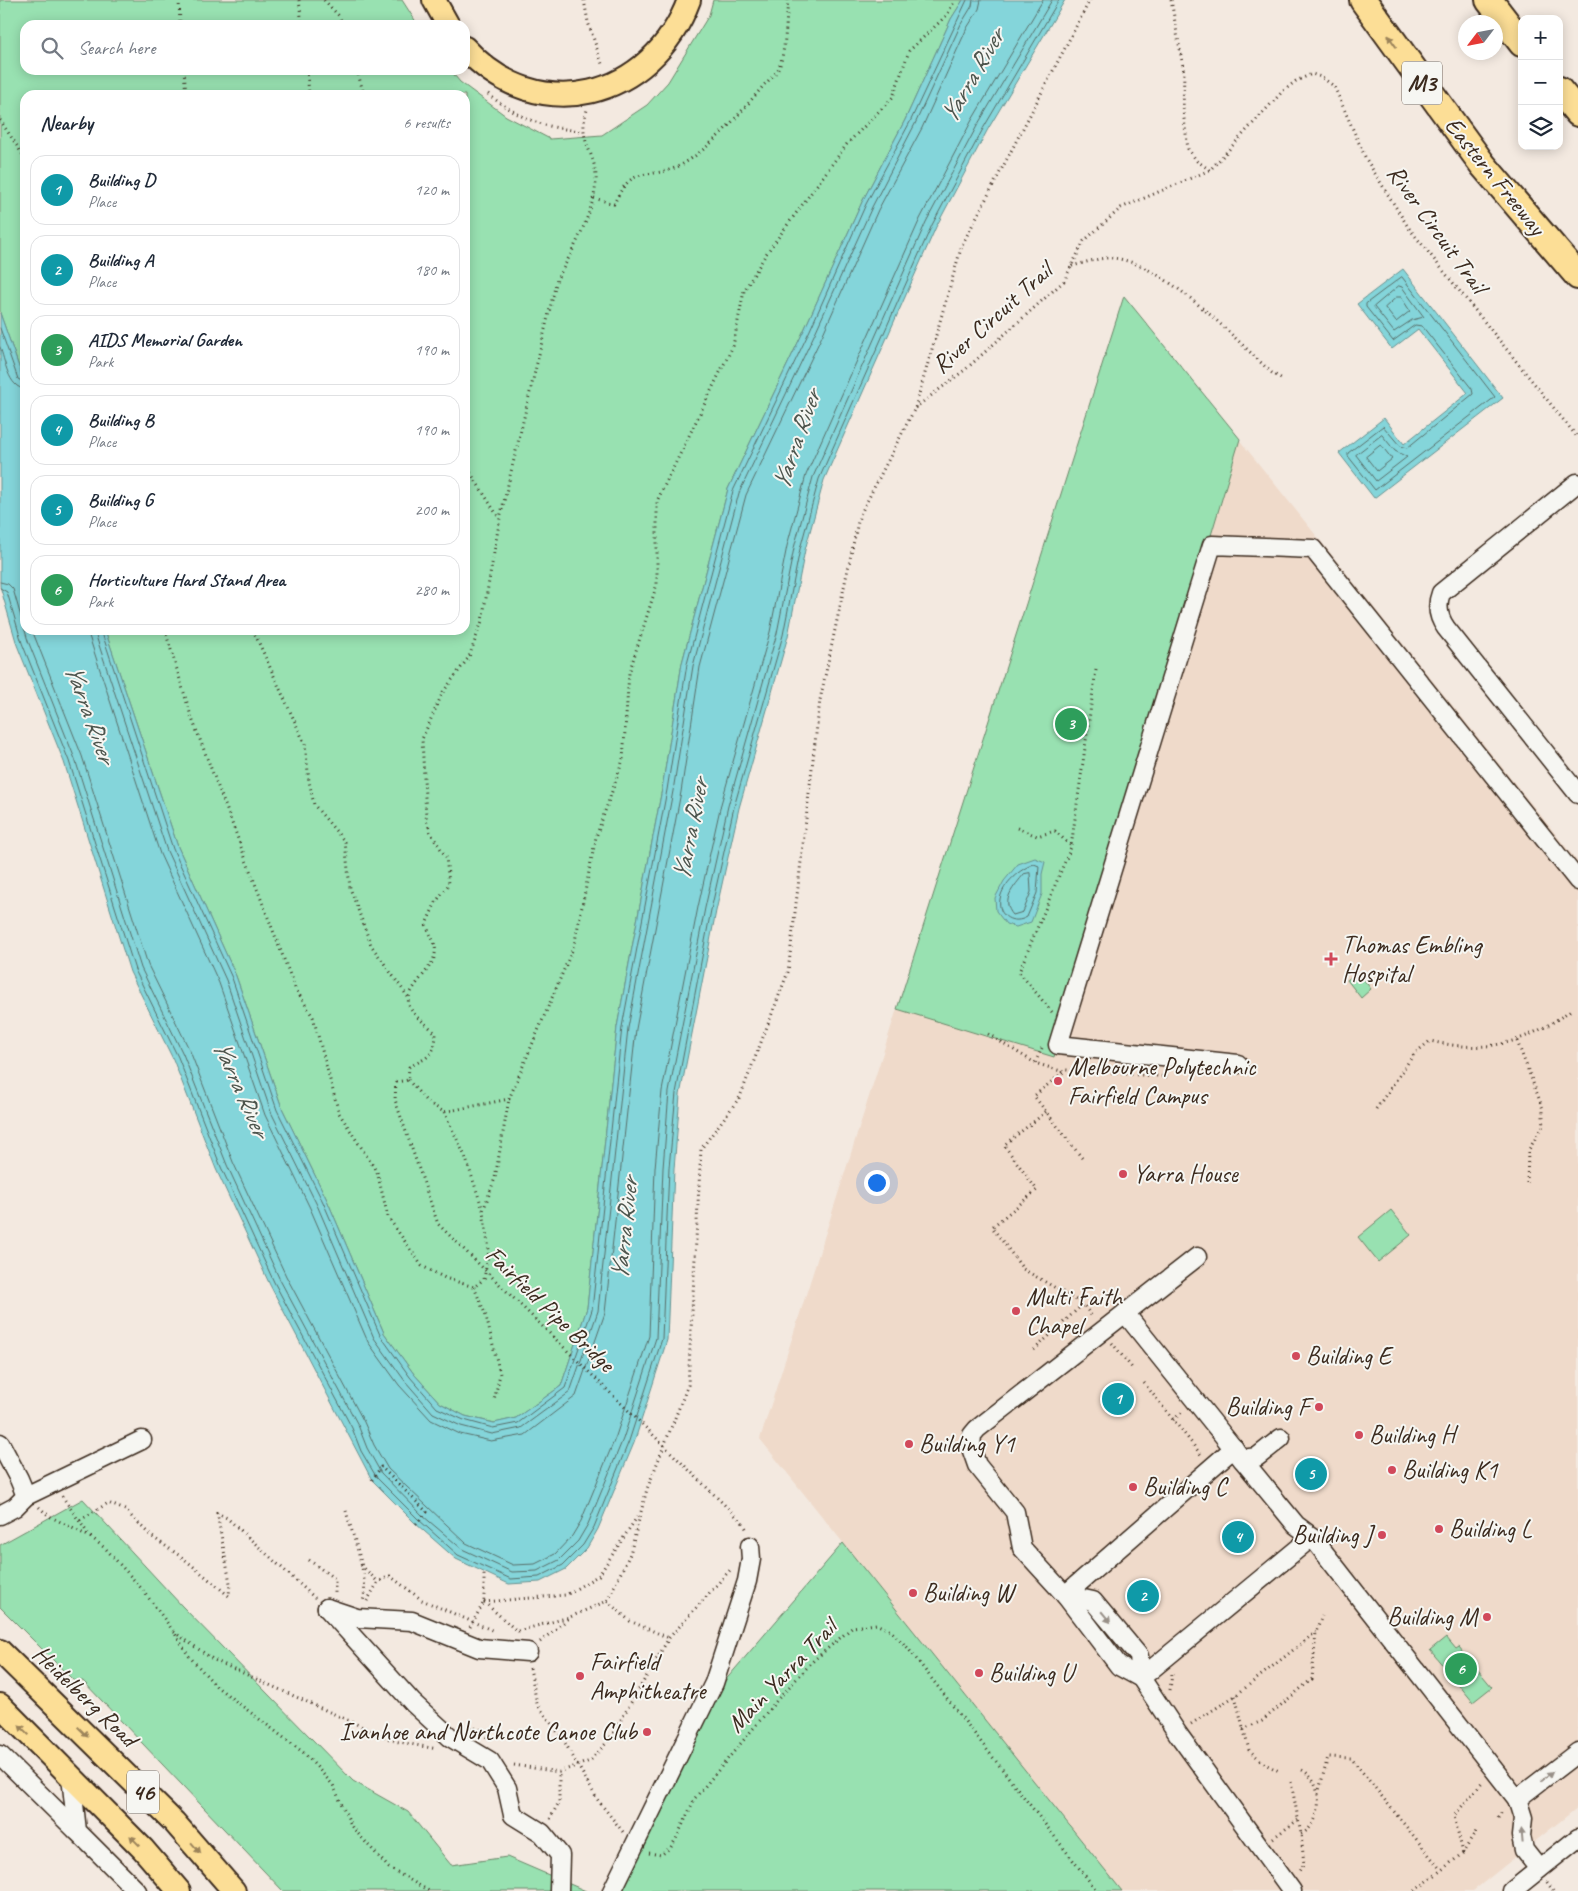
<!DOCTYPE html>
<meta charset="utf-8">
<style>
:root{--surface:#fff;--page:#f6f6f7;--text:#1f2937;--muted:#747a83;--line:#e0e1e3;--accent:#7c3aed}
body{margin:0;font-family:Caveat,sans-serif;background:var(--page);color:var(--text)}
.controls{position:absolute;right:15px;top:15px;display:grid;overflow:hidden;border-radius:10px;box-shadow:0 2px 12px #0003}
.controls button{width:45px;height:45px;display:grid;place-items:center;padding:0;border:0;border-bottom:1px solid var(--line);background:var(--surface);color:var(--text);font:25px sans-serif}
.compass{position:absolute;left:1458px;top:15px;width:45px;height:45px;border-radius:50%;background:var(--surface);box-shadow:0 2px 12px #0003;rotate:238deg}
.you{position:absolute;left:876px;top:1182px;width:18px;height:18px;margin:-12px;border:4px solid #fff;border-radius:50%;background:#1a73e8;box-shadow:0 0 0 8px #1a73e833}
.badge{display:grid;place-items:center;width:32px;height:32px;border-radius:50%;background:var(--accent);color:#fff;font-size:16px;font-weight:700}
.pin{position:absolute;translate:-50% -50%;border:2px solid #fff;box-shadow:0 1px 5px #0006}
.list{margin:0;padding:0;list-style:none}
h2{display:flex;justify-content:space-between;align-items:center;height:65px;margin:0;padding:0 20px;font-size:21px}
h2 small{font-size:16px;font-weight:400;color:var(--muted)}
.list li{display:grid;grid-template-columns:32px 1fr auto;gap:15px;align-items:center;box-sizing:border-box;height:70px;margin:0 10px 10px;padding:0 10px;border:1px solid var(--line);border-radius:15px}
.list b{display:block;font-size:19px;white-space:nowrap}
.list p{margin:0;font-size:16px;white-space:nowrap;color:var(--muted)}
.list em{font-size:16px;font-style:normal;color:var(--muted)}
.icon{flex:none;width:28px;height:28px;fill:none;stroke:currentColor;stroke-width:2;stroke-linecap:round;stroke-linejoin:round}
.map{position:relative;flex:none;width:1578px;height:1891px;overflow:hidden}
.search{position:absolute;background:var(--surface);box-shadow:0 2px 12px #0003;left:20px;top:20px;width:450px;height:55px;display:flex;align-items:center;gap:12px;box-sizing:border-box;padding:0 18px;border-radius:15px;color:var(--muted);font-size:19px}
.panel{position:absolute;background:var(--surface);box-shadow:0 2px 12px #0003;left:20px;top:90px;width:450px;height:545px;border-radius:15px}
.map>svg:first-child{display:block}
.built{fill:#efdaca}
.green{fill:#98e1b1;stroke:#6a8668}
.water{fill:#84d5da;stroke:#67918f}
.lines{fill:none;stroke-linecap:round;stroke-linejoin:round}
.shore{stroke:#586e69;stroke-width:1}
.minor-casing{stroke:#3b2a1e;stroke-width:21}
.major-casing{stroke:#3b2a1e;stroke-width:26}
.highway-casing{stroke:#3b2a1e;stroke-width:30}
.path{stroke:#3b2a1e;stroke-width:3;stroke-dasharray:1 4;stroke-linecap:butt}
.minor{stroke:#f6f6f2;stroke-width:18}
.major{stroke:#fcde96;stroke-width:22}
.highway{stroke:#fcde96;stroke-width:26}
.path-bridge{stroke:#3b2a1e;stroke-width:3;stroke-dasharray:1 4;stroke-linecap:butt}
.oneway{fill:#9c845a}
.oneway2{fill:#989088}
.poi-dot{fill:#d1495b;stroke:#f6f6f2;stroke-width:2}
.labels{text-anchor:middle;dominant-baseline:central;stroke-width:4;stroke-linejoin:round;paint-order:stroke}
.shield{fill:#f6f6f2;stroke:#73675e;stroke-width:1}
.shield-label{font-size:24px;font-weight:bold;fill:#3b2a1e}
.street-label{font-size:25px;fill:#3b2a1e;stroke:#f6f6f2}
.poi-label{font-size:25px;fill:#3b2a1e;stroke:#f6f6f2;text-anchor:start}
.water-label{font-size:26px;font-style:italic;fill:#4d554d;stroke:#f6f6f2}
</style>
<div class="map">
<svg width="1578" height="1891" viewBox="0 0 1578 1891">
<rect width="100%" height="100%" fill="#f3e9e0"/>
<filter id="ink" filterUnits="userSpaceOnUse"><feTurbulence type="fractalNoise" baseFrequency=".02" numOctaves="2"/><feDisplacementMap in="SourceGraphic" scale="10" xChannelSelector="R" yChannelSelector="G"/><feConvolveMatrix kernelMatrix="1 2 1 2 8 2 1 2 1" color-interpolation-filters="sRGB"/></filter>
<g filter="url(#ink)">
<!-- built -->
<polygon class="built" points="1124,296 1578,862 1578,1807 1473,1891 1122,1891 760,1439"/>
<!-- green -->
<g class="green">
<polygon points="0,0 402,0 418,25 25,25 25,70 450,70 460,82 506,116 550,139 602,135 647,105 668,82 709,15 713,0 963,0 951,19 905,120 862,202 805,328 728,489 682,663 662,789 617,1027 587,1308 561,1386 516,1418 495,1423 465,1416 440,1403 414,1374 384,1333 327,1200 282,1108 236,976 178,847 105,630 465,630 465,95 25,95 25,384 0,313"/>
<polygon points="1124,296 1240,439 1054,1057 897,1009"/>
<polygon points="1358,972 1371,989 1361,998 1347,980"/>
<polygon points="1391,1210 1411,1235 1378,1262 1358,1237"/>
<polygon points="83,1499 182,1606 353,1781 408,1812 451,1865 507,1857 586,1891 283,1891 83,1681 74,1681 0,1607 0,1545"/>
<polygon points="843,1543 1122,1891 620,1891 723,1683"/>
<polygon points="1446,1637 1456,1649 1459,1647 1492,1687 1473,1702 1430,1650"/>
</g>
<!-- water -->
<g class="water">
<polygon points="963,0 1065,0 988,129 936,227 824,480 805,550 788,636 739,808 716,911 680,1095 674,1169 667,1340 634,1443 598,1529 587,1548 566,1569 540,1582 509,1584 456,1559 416,1524 372,1480 270,1285 216,1169 173,1059 130,972 64,762 17,645 0,586 0,313 25,384 25,630 105,630 178,847 236,976 282,1108 327,1200 384,1333 414,1374 440,1403 465,1416 494,1423 516,1418 561,1386 587,1308 617,1027 662,789 682,663 728,489 805,328 862,202 905,120 951,19"/>
<polygon points="1403,269 1503,398 1374,498 1339,453 1384,418 1404,444 1468,393 1418,329 1392,349 1357,304"/>
<polygon points="1035,858 1045,862 1042,874 1042,894 1031,922 1016,927 1006,924 996,911 995,898 1004,881 1018,864"/>
</g>
<g class="lines">
<!-- shore -->
<g class="shore">
<polygon points="1402,277 1495,397 1375,490 1348,456 1348,453 1383,426 1400,446 1407,448 1473,394 1472,389 1422,326 1415,325 1393,341 1366,307 1366,304"/>
<polygon points="1399,286 1402,287 1424,317 1412,320 1394,332 1374,307"/>
<polygon points="1397,297 1401,297 1410,311 1396,322 1385,308"/>
<polyline points="0,328 18,379 25,383"/>
<path d="M0,347C5,360 8,388 25,389"/>
<polygon points="1382,435 1395,451 1407,457 1376,481 1356,455"/>
<polygon points="1381,445 1392,459 1377,471 1366,457"/>
<polyline points="0,582 8,584 13,589 28,641 75,759 141,968 183,1054 227,1165 280,1280 358,1425 367,1448 381,1473 423,1516 462,1549 512,1572 537,1571 559,1560 578,1541 588,1524 623,1439 656,1338 663,1168 669,1092 705,908 728,806 777,633 794,548 813,477 926,222 978,124 1052,0"/>
<polyline points="0,588 7,592 22,643 69,761 135,970 178,1057 221,1167 274,1282 352,1428 361,1451 377,1478 419,1520 458,1555 511,1579 539,1577 563,1565 583,1545 594,1527 629,1441 662,1339 669,1168 676,1093 711,910 734,807 783,635 800,549 819,479 932,225 984,127 1059,0"/>
<polyline points="32,630 82,756 148,965 190,1051 233,1162 286,1276 364,1422 374,1445 388,1469 466,1543 513,1565 535,1564 555,1554 572,1536 581,1521 616,1436 649,1336 655,1168 662,1091 698,907 721,804 770,632 787,546 806,475 920,219 972,120 1043,0"/>
<polyline points="87,630 160,854 219,983 265,1115 310,1208 368,1342 399,1385 431,1420 460,1434 491,1441 525,1435 576,1396 605,1313 636,1029 681,792 700,667 746,495 822,336 878,210 922,128 967,28 979,9 981,0"/>
<polyline points="94,630 167,851 226,980 271,1112 317,1205 374,1338 405,1381 433,1413 461,1426 492,1434 521,1428 570,1392 598,1311 628,1028 673,791 693,666 739,493 815,333 872,207 915,124 961,24 972,6 973,0"/>
<polyline points="101,630 173,849 232,978 277,1110 323,1202 380,1335 410,1377 437,1408 464,1420 493,1428 518,1423 565,1388 592,1310 622,1027 667,790 687,664 733,491 810,330 866,204 910,122 967,0"/>
<path d="M1034,864L1039,866L1037,893L1027,917C1014,925 997,917 1000,899C1003,883 1020,869 1034,864Z"/>
<path d="M1030,873L1031,892L1023,912L1013,915C1000,900 1014,887 1024,874Z"/>
</g>
<defs>
<g id="minor">
<path d="M1577,483L1441,593C1436,606 1438,617 1446,628L1578,794"/>
<polyline points="1238,1064 1058,1045 1212,545 1313,549 1578,881"/>
<polyline points="1197,1257 977,1429 972,1435 971,1448 977,1465 1015,1512 1022,1548 1065,1595 1119,1666 1141,1678 1178,1734 1292,1891"/>
<polyline points="1125,1313 1242,1459 1257,1457 1281,1438"/>
<polyline points="0,1443 19,1479 26,1496"/>
<polyline points="1242,1459 1296,1525 1312,1537 1517,1799 1523,1818 1521,1836 1524,1850 1539,1869"/>
<polyline points="0,1515 15,1507 26,1496 142,1440"/>
<polyline points="1065,1595 1234,1448"/>
<polyline points="1065,1595 1093,1601 1139,1656 1141,1678"/>
<polyline points="327,1608 413,1703 450,1737 490,1761 507,1788 513,1815 542,1833 560,1855 559,1891"/>
<polyline points="327,1608 357,1618 412,1621 479,1648 528,1652"/>
<polyline points="1141,1678 1312,1537"/>
<polyline points="0,1755 77,1831"/>
<polyline points="71,1777 77,1831 137,1891"/>
<polyline points="1517,1799 1578,1752"/>
<polyline points="612,1891 714,1683 747,1581 751,1559 750,1546"/>
<polyline points="1512,1891 1578,1838"/>
</g>
<g id="major">
<polyline points="434,0 448,25"/>
<path d="M465,48C538,129 652,99 689,0"/>
<polyline points="0,1651 174,1822 234,1891"/>
<polyline points="0,1705 143,1849 179,1891"/>
</g>
<g id="highway">
<polyline points="1363,0 1483,165 1578,276"/>
<polyline points="1489,0 1522,43"/>
<polyline points="1559,90 1578,113"/>
</g>
</defs>
<!-- minor casing -->
<use href="#minor" class="minor-casing"/>
<!-- major casing -->
<use href="#major" class="major-casing"/>
<!-- highway casing -->
<use href="#highway" class="highway-casing"/>
<!-- path -->
<g class="path">
<polyline points="179,0 180,25"/>
<polyline points="299,0 302,25"/>
<polyline points="324,0 339,16 343,25"/>
<polyline points="584,0 588,22 603,67"/>
<polyline points="1171,0 1184,72 1183,111 1188,149 1197,161 1210,170"/>
<polyline points="184,70 186,95"/>
<polyline points="307,70 309,95"/>
<polyline points="357,70 364,95"/>
<path d="M488,94C520,119 543,128 583,131"/>
<polyline points="0,120 25,158"/>
<path d="M594,198L614,204C633,161 649,182 681,165C713,147 740,113 764,85C769,80 778,72 780,65C786,45 786,21 788,0"/>
<path d="M1072,266C1084,263 1101,257 1113,258C1165,263 1234,338 1272,373L1284,380"/>
<polyline points="915,408 966,369 1064,281 1084,241 1121,208 1210,170 1282,92 1296,81 1312,74 1321,77 1334,86 1366,159 1408,227 1578,438"/>
<polyline points="465,464 499,518"/>
<polyline points="165,630 191,716 295,988 313,1017 339,1113 377,1172 388,1217 422,1266 445,1278 474,1287 484,1279 489,1250 483,1211 495,1178 509,1099"/>
<polyline points="253,630 305,744 309,781 314,805 345,842 350,888 371,945 408,997"/>
<polyline points="1017,828 1037,836 1055,831 1071,846"/>
<polyline points="1052,1012 1019,972 1071,847 1096,670"/>
<polyline points="988,1034 1035,1063"/>
<polyline points="1517,1041 1543,1109 1543,1126 1528,1151 1527,1183"/>
<polyline points="1042,1048 1035,1063 1064,1072"/>
<polyline points="408,1080 427,1102 444,1112 509,1099 574,946 596,837 623,760 629,673 657,584 657,501 733,346 744,291 766,254 847,144 893,97 909,51 947,15 955,0"/>
<path d="M396,1082L408,1080L409,1067C428,1057 435,1056 436,1034C429,1025 412,1016 409,1005C404,990 433,970 435,954C437,942 429,935 426,924L436,902L449,884L446,857L430,832L426,816L422,739L443,692L469,657L482,621L500,518L557,279C571,255 598,204 596,176C594,149 577,141 587,110"/>
<path d="M1376,1109L1414,1054L1430,1041C1487,1054 1524,1044 1571,1010"/>
<polyline points="444,1112 465,1156 483,1210"/>
<polyline points="1046,1112 1004,1145 1037,1190 992,1227 1023,1269 1083,1304"/>
<polyline points="1082,1158 1034,1096 1066,1070 1171,1077"/>
<polyline points="474,1287 486,1316 500,1374 494,1401"/>
<polyline points="1112,1343 1133,1369"/>
<polyline points="1034,1350 1083,1304 1093,1318"/>
<polyline points="1144,1383 1202,1456"/>
<polyline points="1173,1420 1182,1412"/>
<polyline points="372,1480 381,1467 427,1512 416,1524"/>
<polyline points="62,1496 91,1538"/>
<polyline points="39,1507 49,1516 92,1538 106,1549 142,1589 174,1632 188,1655 217,1687 304,1753 333,1785 352,1827 389,1868 429,1891"/>
<path d="M346,1511C352,1534 370,1579 363,1601"/>
<polyline points="80,1520 108,1503 125,1510 151,1536 183,1558 229,1596 230,1583 217,1513 227,1518 315,1598"/>
<polyline points="743,1523 747,1530"/>
<polyline points="309,1560 335,1579 335,1593"/>
<polyline points="361,1565 378,1582"/>
<polyline points="367,1601 378,1582 390,1576 422,1600 494,1631"/>
<polyline points="607,1601 630,1621 669,1638"/>
<polyline points="484,1602 518,1632"/>
<polyline points="484,1602 566,1595 599,1575 639,1514"/>
<polyline points="470,1627 484,1602 484,1571"/>
<polyline points="518,1631 570,1617 607,1601 630,1554 647,1489 688,1385 701,1149 740,1097 788,972 820,700 859,517 915,408 962,245 1090,0"/>
<polyline points="174,1632 214,1660 394,1741 437,1749"/>
<polyline points="540,1642 568,1619"/>
<polyline points="530,1668 537,1704 564,1741 597,1799 623,1832"/>
<polyline points="1170,1690 1172,1674"/>
<polyline points="1235,1696 1249,1750 1265,1764 1281,1772"/>
<polyline points="1191,1724 1235,1696 1316,1632"/>
<polyline points="470,1727 482,1730 488,1739"/>
<polyline points="1243,1729 1262,1721 1312,1679 1316,1632 1322,1616"/>
<polyline points="514,1765 559,1772 590,1761 609,1740 669,1638 731,1569"/>
<polyline points="1291,1782 1301,1834 1304,1864 1299,1871"/>
<polyline points="1318,1794 1328,1757 1351,1758 1441,1870"/>
<polyline points="1498,1818 1503,1810"/>
<polyline points="550,1819 559,1802 559,1772"/>
<path d="M1301,1834C1324,1824 1324,1781 1302,1770"/>
<polyline points="1273,1838 1298,1820"/>
<polyline points="649,1853 661,1855 671,1847 676,1839 695,1798 778,1699 814,1660 853,1627 876,1624 891,1631 907,1647 1097,1891"/>
<polyline points="1463,1853 1454,1816 1483,1781"/>
<polyline points="1547,1882 1553,1891"/>
<polyline points="1415,1891 1463,1853 1477,1830"/>
</g>
<!-- minor -->
<use href="#minor" class="minor"/>
<!-- major -->
<use href="#major" class="major"/>
<!-- highway -->
<use href="#highway" class="highway"/>
<!-- path-bridge -->
<polyline class="path-bridge" points="396,1082 395,1100 438,1224 743,1523"/>
</g>
<!-- one-way arrows -->
<defs><path id="oneway-solid" d="M-6-.8H1V-3.2L6.5 0L1 3.2V.8H-6Z" transform="scale(1.25)"/></defs>
<g class="oneway">
<use href="#oneway-solid" transform="translate(1392 41) rotate(-125)"/>
<use href="#oneway-solid" transform="translate(24 1730) rotate(-135)"/>
<use href="#oneway-solid" transform="translate(83 1732) rotate(45)"/>
<use href="#oneway-solid" transform="translate(135 1841) rotate(-135)"/>
<use href="#oneway-solid" transform="translate(196 1848) rotate(49)"/>
</g>
<g class="oneway2">
<use href="#oneway-solid" transform="translate(1106 1617) rotate(50)"/>
<use href="#oneway-solid" transform="translate(1547 1776) rotate(-37)"/>
<use href="#oneway-solid" transform="translate(1522 1836) rotate(-95)"/>
</g>
</g>
<!-- markers -->
<g class="poi-dot">
<path d="M1328.5 951.5h5v5h5v5h-5v5h-5v-5h-5v-5h5z"/>
<circle cx="1058" cy="1081" r="5"/>
<circle cx="1123" cy="1174" r="5"/>
<circle cx="1016" cy="1311" r="5"/>
<circle cx="1296" cy="1356" r="5"/>
<circle cx="1319" cy="1407" r="5"/>
<circle cx="1359" cy="1435" r="5"/>
<circle cx="909" cy="1444" r="5"/>
<circle cx="1392" cy="1470" r="5"/>
<circle cx="1133" cy="1487" r="5"/>
<circle cx="1439" cy="1529" r="5"/>
<circle cx="1382" cy="1535" r="5"/>
<circle cx="913" cy="1593" r="5"/>
<circle cx="1487" cy="1617" r="5"/>
<circle cx="979" cy="1673" r="5"/>
<circle cx="580" cy="1676" r="5"/>
<circle cx="647" cy="1732" r="5"/>
</g>
<g class="labels">
<!-- shield labels -->
<g class="shield">
<rect x="1402" y="61.5" width="40" height="43" rx="4"/>
<rect x="127" y="1770.5" width="32" height="43" rx="4"/>
</g>
<g class="shield-label">
<text x="1422" y="83">M3</text>
<text x="143" y="1792">46</text>
</g>
<!-- street labels -->
<g class="street-label">
<text transform="translate(1495 176) rotate(51)">Eastern Freeway</text>
<text transform="translate(1437 229) rotate(54)">River Circuit Trail</text>
<text transform="translate(992 318) rotate(-42)">River Circuit Trail</text>
<text transform="translate(550 1309) rotate(44)">Fairfield Pipe Bridge</text>
<text transform="translate(782 1676) rotate(-46)">Main Yarra Trail</text>
<text transform="translate(85 1696) rotate(44)">Heidelberg Road</text>
</g>
<!-- poi labels -->
<g class="poi-label">
<text x="1342" y="945">Thomas Embling<tspan x="1342" dy="29">Hospital</tspan></text>
<text x="1068" y="1067">Melbourne Polytechnic<tspan x="1068" dy="29">Fairfield Campus</tspan></text>
<text x="1133" y="1174">Yarra House</text>
<text x="1026" y="1297">Multi Faith<tspan x="1026" dy="29">Chapel</tspan></text>
<text x="1306" y="1356">Building E</text>
<text x="1309" y="1407" text-anchor="end">Building F</text>
<text x="1369" y="1435">Building H</text>
<text x="919" y="1444">Building Y1</text>
<text x="1402" y="1470">Building K1</text>
<text x="1143" y="1487">Building C</text>
<text x="1449" y="1529">Building L</text>
<text x="1372" y="1535" text-anchor="end">Building J</text>
<text x="923" y="1593">Building W</text>
<text x="1477" y="1617" text-anchor="end">Building M</text>
<text x="590" y="1662">Fairfield<tspan x="590" dy="29">Amphitheatre</tspan></text>
<text x="989" y="1673">Building U</text>
<text x="637" y="1732" text-anchor="end">Ivanhoe and Northcote Canoe Club</text>
</g>
<!-- water labels -->
<g class="water-label">
<text transform="translate(972 76) rotate(-60)">Yarra River</text>
<text transform="translate(796 440) rotate(-71)">Yarra River</text>
<text transform="translate(90 713) rotate(70)">Yarra River</text>
<text transform="translate(690 830) rotate(-79)">Yarra River</text>
<text transform="translate(241 1088) rotate(66)">Yarra River</text>
<text transform="translate(624 1229) rotate(-84)">Yarra River</text>
</g>
</g>
</svg>
<div class="controls">
<button>+</button>
<button>−</button>
<button><svg class="icon" aria-label="layers" viewBox="0 0 24 24"><path d="M12 4l9 5-9 5-9-5zM3 14l9 5 9-5"/></svg></button>
</div>
<svg class="compass" viewBox="-18 -18 36 36"><path d="M0-13l5 13h-10z" fill="#e53935"/><path d="M0 13l5-13h-10z" fill="#747a83"/></svg>
<div class="you"></div>
<div class="pin badge" style="left:1118px;top:1399px;background:#0f9aa8">1</div>
<div class="pin badge" style="left:1143px;top:1596px;background:#0f9aa8">2</div>
<div class="pin badge" style="left:1071px;top:724px;background:#2e9e5b">3</div>
<div class="pin badge" style="left:1238px;top:1537px;background:#0f9aa8">4</div>
<div class="pin badge" style="left:1311px;top:1474px;background:#0f9aa8">5</div>
<div class="pin badge" style="left:1461px;top:1669px;background:#2e9e5b">6</div>
<div class="search"><svg class="icon" aria-label="search" viewBox="0 0 24 24"><circle cx="10" cy="10" r="6"/><path d="M15 15l6 6"/></svg>Search here</div>
<section class="panel">
<h2>Nearby<small>6 results</small></h2>
<ul class="list">
<li><span class="badge" style="background:#0f9aa8">1</span><div><b>Building D</b><p>Place</p></div><em>120 m</em></li>
<li><span class="badge" style="background:#0f9aa8">2</span><div><b>Building A</b><p>Place</p></div><em>180 m</em></li>
<li><span class="badge" style="background:#2e9e5b">3</span><div><b>AIDS Memorial Garden</b><p>Park</p></div><em>190 m</em></li>
<li><span class="badge" style="background:#0f9aa8">4</span><div><b>Building B</b><p>Place</p></div><em>190 m</em></li>
<li><span class="badge" style="background:#0f9aa8">5</span><div><b>Building G</b><p>Place</p></div><em>200 m</em></li>
<li><span class="badge" style="background:#2e9e5b">6</span><div><b>Horticulture Hard Stand Area</b><p>Park</p></div><em>280 m</em></li>
</ul>
</section>
</div>
